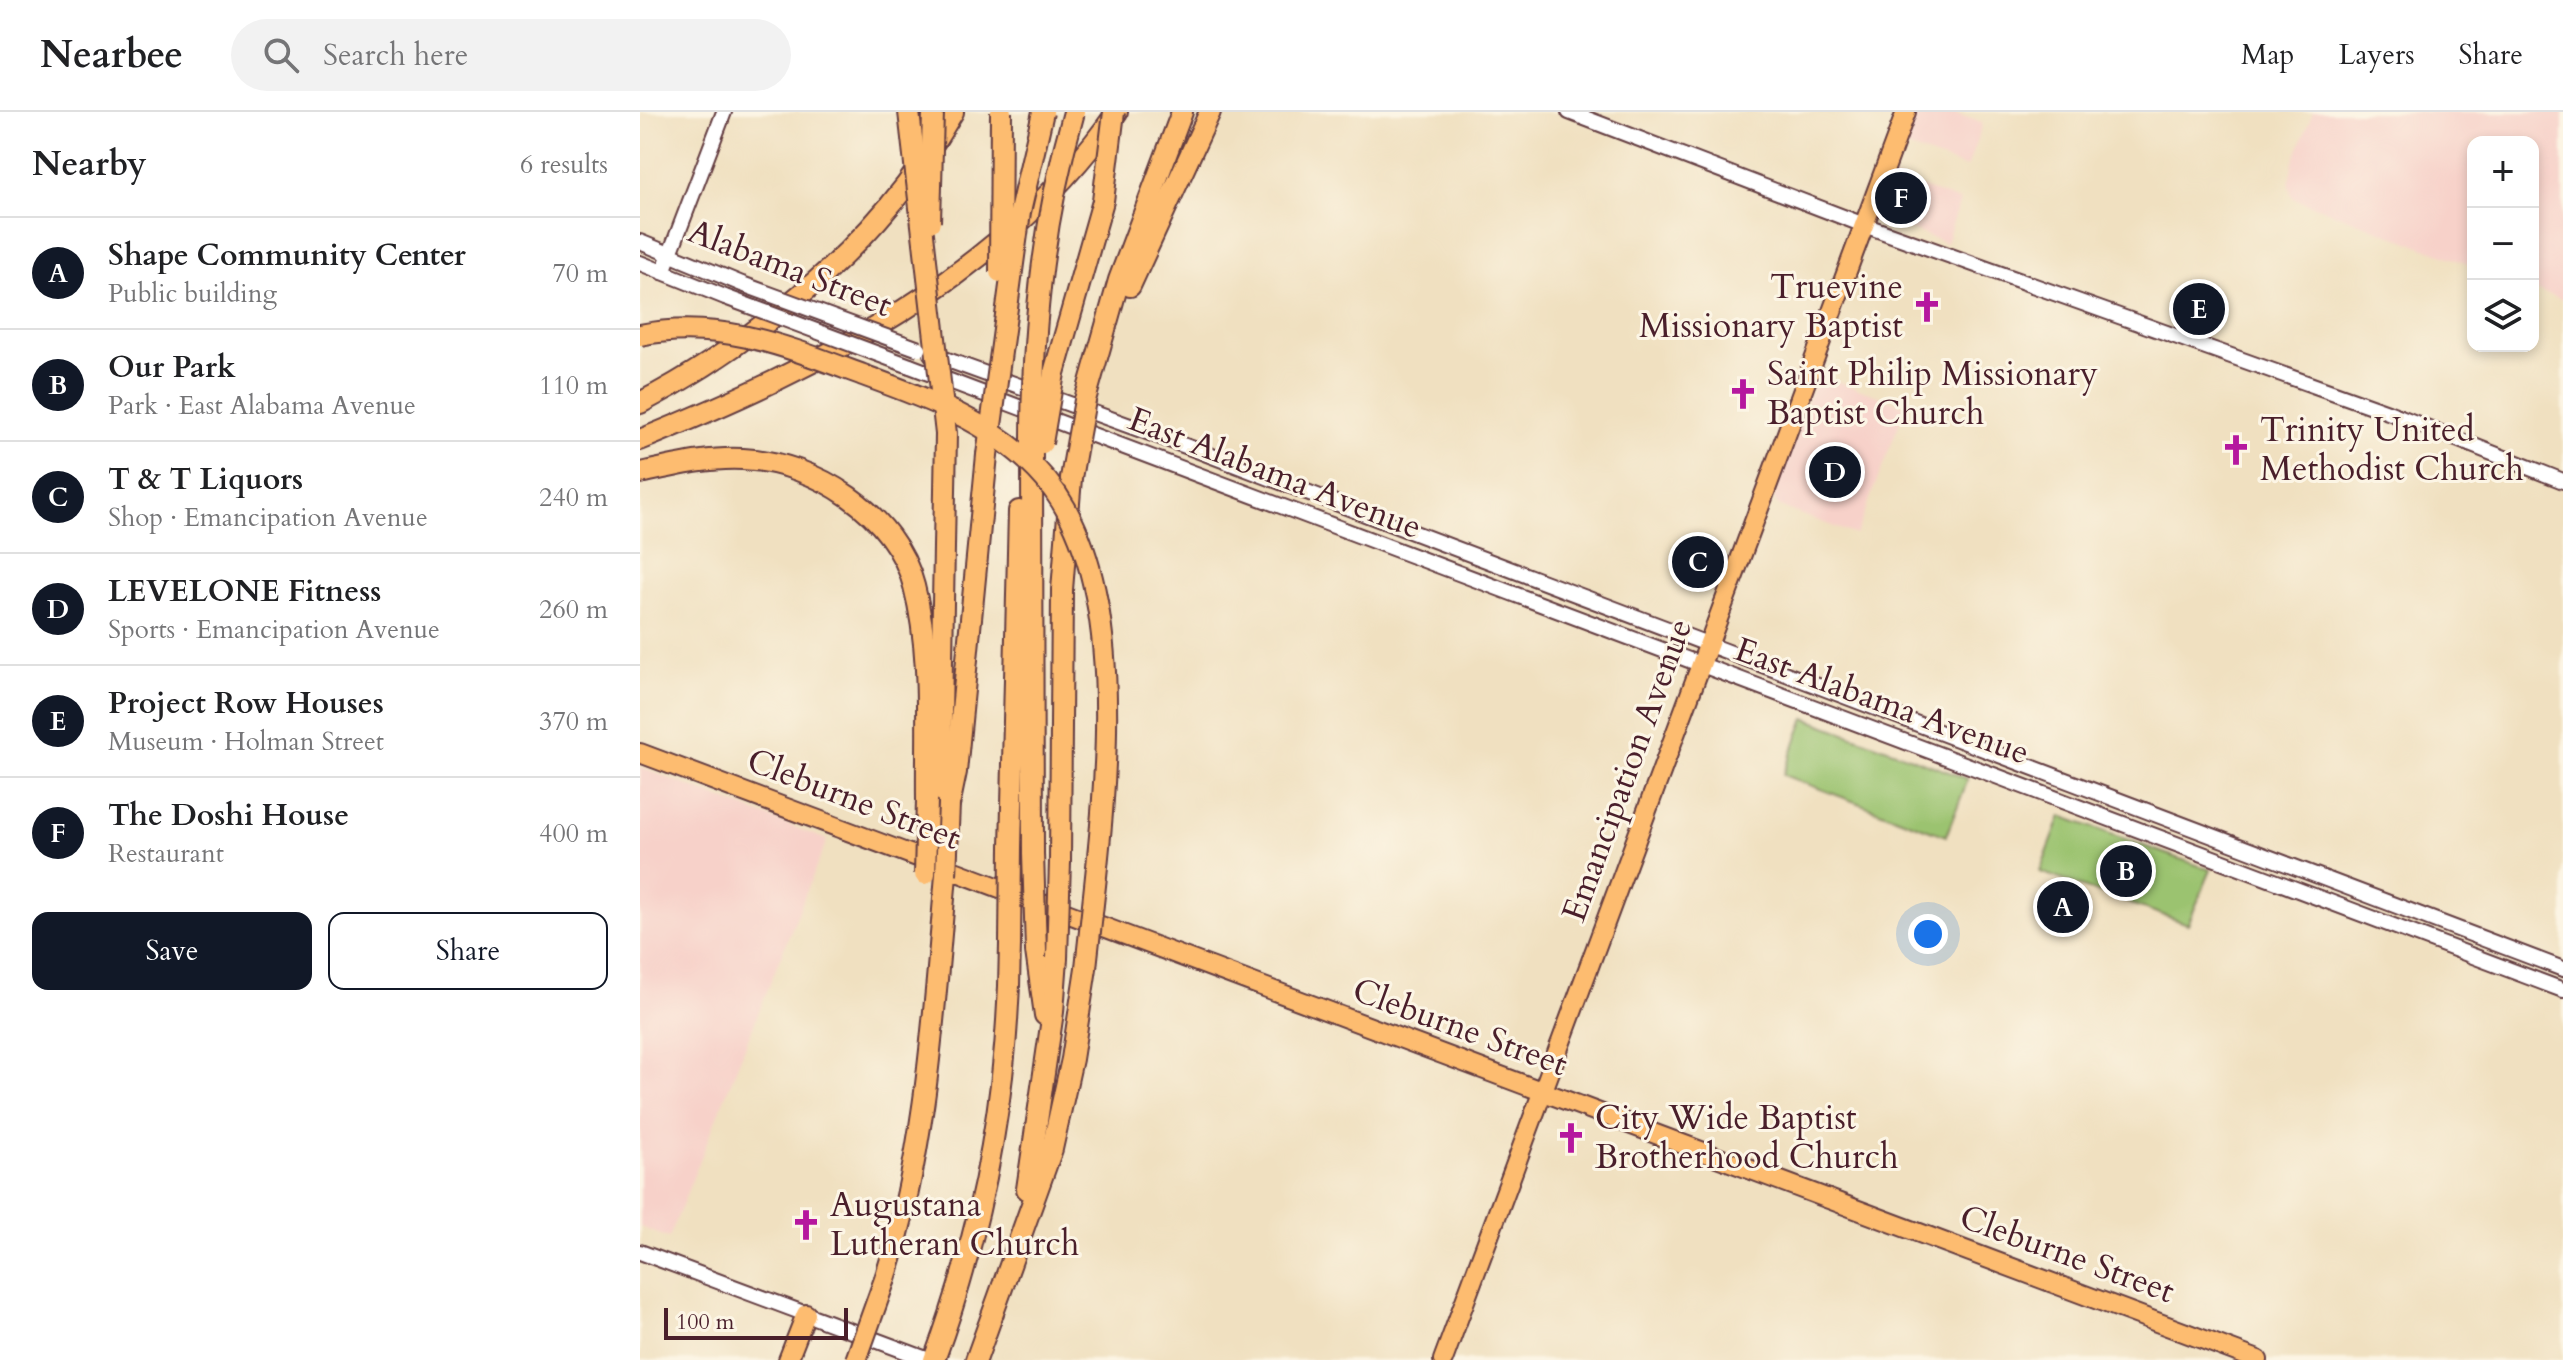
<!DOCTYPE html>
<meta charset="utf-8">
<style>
:root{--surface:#fff;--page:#f2f2f2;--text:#202124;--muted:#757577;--line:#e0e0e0;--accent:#111827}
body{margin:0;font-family:Cardo,serif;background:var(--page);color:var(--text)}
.controls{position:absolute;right:24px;top:24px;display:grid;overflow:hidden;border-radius:16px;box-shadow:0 4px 12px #0003}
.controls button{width:72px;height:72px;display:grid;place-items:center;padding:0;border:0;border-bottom:2px solid var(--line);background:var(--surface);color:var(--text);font:40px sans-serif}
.scale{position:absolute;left:24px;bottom:20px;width:184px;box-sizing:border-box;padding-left:8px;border:4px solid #4a1f2b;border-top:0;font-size:22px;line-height:28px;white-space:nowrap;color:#4a1f2b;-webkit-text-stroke:6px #fcf5e5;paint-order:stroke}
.you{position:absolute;left:1288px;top:822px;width:28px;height:28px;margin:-20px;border:6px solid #fff;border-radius:50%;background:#1a73e8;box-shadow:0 0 0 12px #1a73e833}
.badge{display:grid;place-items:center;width:52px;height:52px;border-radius:50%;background:var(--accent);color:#fff;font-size:26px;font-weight:700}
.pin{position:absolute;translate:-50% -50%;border:4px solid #fff;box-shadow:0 2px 8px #0006}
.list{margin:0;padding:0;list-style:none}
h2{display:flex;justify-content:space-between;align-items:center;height:104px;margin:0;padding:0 32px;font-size:34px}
h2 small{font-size:26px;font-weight:400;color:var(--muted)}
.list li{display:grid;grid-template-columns:52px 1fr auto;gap:24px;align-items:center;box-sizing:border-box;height:112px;padding:0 32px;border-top:2px solid var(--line)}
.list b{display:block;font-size:30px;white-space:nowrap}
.list p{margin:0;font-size:26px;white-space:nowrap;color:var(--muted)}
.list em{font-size:26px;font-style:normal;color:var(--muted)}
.actions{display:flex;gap:16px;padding:24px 32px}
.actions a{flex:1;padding:18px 0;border:2px solid var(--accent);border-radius:16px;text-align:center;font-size:28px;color:var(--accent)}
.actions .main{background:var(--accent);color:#fff}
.icon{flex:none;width:44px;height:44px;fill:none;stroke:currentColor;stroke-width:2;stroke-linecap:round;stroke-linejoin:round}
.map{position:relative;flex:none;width:1923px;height:1248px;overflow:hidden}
header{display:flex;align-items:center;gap:48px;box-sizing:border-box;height:112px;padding:0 40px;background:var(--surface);border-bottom:2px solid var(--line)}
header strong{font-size:38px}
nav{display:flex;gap:44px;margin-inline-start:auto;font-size:28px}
.search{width:560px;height:72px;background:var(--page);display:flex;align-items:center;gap:20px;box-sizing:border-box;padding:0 28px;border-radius:44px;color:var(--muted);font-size:30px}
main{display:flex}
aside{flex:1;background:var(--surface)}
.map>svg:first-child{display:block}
.built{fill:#f7d1c9}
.green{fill:#9bc36f;stroke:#72714d;stroke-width:2}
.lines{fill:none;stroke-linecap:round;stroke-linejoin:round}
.minor-casing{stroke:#633c41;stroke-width:18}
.major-casing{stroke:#633c41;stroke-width:22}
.highway-casing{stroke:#633c41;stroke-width:24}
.minor{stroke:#fff;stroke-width:14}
.major{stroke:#fdbc70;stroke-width:18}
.highway{stroke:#fdbc70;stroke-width:20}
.minor-bridge-casing{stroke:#633c41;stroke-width:18;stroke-linecap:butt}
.highway-bridge-casing{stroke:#633c41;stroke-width:24;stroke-linecap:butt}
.minor-bridge{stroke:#fff;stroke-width:14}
.highway-bridge{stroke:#fdbc70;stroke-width:20}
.labels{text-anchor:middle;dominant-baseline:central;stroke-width:6;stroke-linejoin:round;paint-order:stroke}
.street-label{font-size:34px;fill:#4a1f2b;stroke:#fcf5e5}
.poi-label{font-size:34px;fill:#4a1f2b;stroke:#fcf5e5;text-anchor:start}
</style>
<header>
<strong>Nearbee</strong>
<div class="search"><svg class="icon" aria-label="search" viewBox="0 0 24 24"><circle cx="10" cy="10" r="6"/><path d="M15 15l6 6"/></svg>Search here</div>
<nav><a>Map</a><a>Layers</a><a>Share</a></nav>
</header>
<main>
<aside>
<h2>Nearby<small>6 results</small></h2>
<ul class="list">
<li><span class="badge">A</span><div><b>Shape Community Center</b><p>Public building</p></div><em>70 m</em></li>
<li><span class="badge">B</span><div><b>Our Park</b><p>Park · East Alabama Avenue</p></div><em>110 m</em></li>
<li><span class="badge">C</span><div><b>T &amp; T Liquors</b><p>Shop · Emancipation Avenue</p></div><em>240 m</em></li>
<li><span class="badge">D</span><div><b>LEVELONE Fitness</b><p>Sports · Emancipation Avenue</p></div><em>260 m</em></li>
<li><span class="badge">E</span><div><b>Project Row Houses</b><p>Museum · Holman Street</p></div><em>370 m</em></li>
<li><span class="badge">F</span><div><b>The Doshi House</b><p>Restaurant</p></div><em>400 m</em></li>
</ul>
<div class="actions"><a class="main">Save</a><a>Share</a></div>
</aside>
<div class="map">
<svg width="1923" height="1248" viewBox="0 0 1923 1248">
<rect width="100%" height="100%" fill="#fcf5e5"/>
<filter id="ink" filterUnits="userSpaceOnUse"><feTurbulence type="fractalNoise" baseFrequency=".0125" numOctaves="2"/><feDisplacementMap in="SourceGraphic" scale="16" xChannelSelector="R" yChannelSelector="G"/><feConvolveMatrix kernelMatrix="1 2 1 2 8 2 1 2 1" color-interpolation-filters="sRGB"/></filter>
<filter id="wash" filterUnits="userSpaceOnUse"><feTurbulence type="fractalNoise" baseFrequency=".006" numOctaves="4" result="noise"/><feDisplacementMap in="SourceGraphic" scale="32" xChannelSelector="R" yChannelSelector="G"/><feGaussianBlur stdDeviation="1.8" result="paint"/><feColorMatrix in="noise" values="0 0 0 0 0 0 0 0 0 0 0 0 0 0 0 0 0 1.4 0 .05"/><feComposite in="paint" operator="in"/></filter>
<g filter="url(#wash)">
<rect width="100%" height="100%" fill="#f0e0c0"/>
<!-- built -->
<g class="built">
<polygon points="1276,0 1311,0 1343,11 1327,56 1264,34"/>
<polygon points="1673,0 1923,0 1923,188 1893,177 1893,30 1833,30 1833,154 1653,86 1649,74 1652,53"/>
<polygon points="1252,65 1320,89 1306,131 1240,106 1239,98"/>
<polygon points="1187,266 1266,294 1216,423 1139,394 1133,387 1175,269"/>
<polygon points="0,655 187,728 29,1126 0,1115"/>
</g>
<!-- green -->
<g class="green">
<polygon points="1165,606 1328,667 1306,724 1143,663"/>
<polygon points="1421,704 1571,758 1548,812 1400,760"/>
</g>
</g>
<g filter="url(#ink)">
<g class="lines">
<defs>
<g id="minor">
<polyline points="929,0 1224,113 1748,300 1923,369"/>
<polyline points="0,130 102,172"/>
<polyline points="0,151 85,185"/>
<polyline points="23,160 84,0"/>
<polyline points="291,242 551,336 1923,857"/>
<polyline points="270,254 1923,878"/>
<polyline points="0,1140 289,1248"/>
</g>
<g id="major">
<polyline points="0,641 1618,1248"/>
<polyline points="148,1248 166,1202"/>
<polyline points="803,1248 1266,0"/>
</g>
<g id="highway">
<polyline points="490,174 570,0"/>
<polyline points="445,288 479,168 542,0"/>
<path d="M0,291C97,241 201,159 267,72C284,49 298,24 313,0"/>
<polyline points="306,322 300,661 309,692"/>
<path d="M0,328C180,255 363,164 477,0"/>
<polyline points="392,350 393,741"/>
<path d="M0,361C34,354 68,345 103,347C175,350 256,402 274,474C292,543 286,618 287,688"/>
<polyline points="310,689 316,660 347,343"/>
<polyline points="371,735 379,399"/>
<polyline points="420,749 422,478 431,366"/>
<polyline points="396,839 405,903"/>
<polyline points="387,1077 413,900 417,846"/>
<path d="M245,1167C287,1035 294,900 306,763"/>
<path d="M294,1248C344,1113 369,976 370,832"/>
<polyline points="336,1248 412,1037 432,947 446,856"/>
</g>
</defs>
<!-- minor casing -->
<use href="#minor" class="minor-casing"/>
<!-- major casing -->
<use href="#major" class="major-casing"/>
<!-- highway casing -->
<use href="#highway" class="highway-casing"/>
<!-- minor -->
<use href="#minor" class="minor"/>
<!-- major -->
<use href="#major" class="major"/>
<!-- highway -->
<use href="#highway" class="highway"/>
<defs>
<g id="minor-bridge">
<polyline points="102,172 279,237"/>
<polyline points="85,185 270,254"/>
</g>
<g id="highway-bridge">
<polyline points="269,0 306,322"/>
<polyline points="290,110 293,0"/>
<polyline points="360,160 361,0"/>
<path d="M0,223C79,206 150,236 223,263C286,286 350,309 397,358C502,465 460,718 446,856"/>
<polyline points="402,331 414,261 463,89 474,0"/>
<polyline points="347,343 380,100 403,0"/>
<path d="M392,350C391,231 401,115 434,0"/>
<polyline points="431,366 445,288"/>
<polyline points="393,741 396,839"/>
<polyline points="285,762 287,688"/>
<polyline points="306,763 309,692"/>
<polyline points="370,832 371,735"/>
<polyline points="417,846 420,749"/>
<polyline points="216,1248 245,1167"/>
</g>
</defs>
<!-- minor-bridge casing -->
<use href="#minor-bridge" class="minor-bridge-casing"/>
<!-- highway-bridge casing -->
<use href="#highway-bridge" class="highway-bridge-casing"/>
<!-- minor-bridge -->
<use href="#minor-bridge" class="minor-bridge"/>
<!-- highway-bridge -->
<use href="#highway-bridge" class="highway-bridge"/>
</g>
</g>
<!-- icons -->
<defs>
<symbol id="church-bare" viewBox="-9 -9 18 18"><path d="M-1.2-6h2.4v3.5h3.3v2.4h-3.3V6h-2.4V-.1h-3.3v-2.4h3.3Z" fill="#b5179e" stroke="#fcf5e5" stroke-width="2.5" paint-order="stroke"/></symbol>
</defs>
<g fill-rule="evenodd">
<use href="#church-bare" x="1265" y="173" width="44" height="44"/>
<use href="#church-bare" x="1081" y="260" width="44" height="44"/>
<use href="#church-bare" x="1574" y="316" width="44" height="44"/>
<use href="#church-bare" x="909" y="1004" width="44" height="44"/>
<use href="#church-bare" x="144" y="1091" width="44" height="44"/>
</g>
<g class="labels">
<!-- street labels -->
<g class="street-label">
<text transform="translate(150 156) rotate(21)">Alabama Street</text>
<text transform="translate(635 361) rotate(21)">East Alabama Avenue</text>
<text transform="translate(1242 589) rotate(20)">East Alabama Avenue</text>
<text transform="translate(987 658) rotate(-70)">Emancipation Avenue</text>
<text transform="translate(214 687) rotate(21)">Cleburne Street</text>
<text transform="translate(820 915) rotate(20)">Cleburne Street</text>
<text transform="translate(1427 1142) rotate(20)">Cleburne Street</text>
</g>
<!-- poi labels -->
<g class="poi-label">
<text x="1263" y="175" text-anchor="end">Truevine<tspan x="1263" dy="39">Missionary Baptist</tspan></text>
<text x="1127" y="262">Saint Philip Missionary<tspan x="1127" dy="39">Baptist Church</tspan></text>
<text x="1620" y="318">Trinity United<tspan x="1620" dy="39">Methodist Church</tspan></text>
<text x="955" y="1006">City Wide Baptist<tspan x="955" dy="39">Brotherhood Church</tspan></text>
<text x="190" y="1093">Augustana<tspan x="190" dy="39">Lutheran Church</tspan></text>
</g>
</g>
</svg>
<div class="controls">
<button>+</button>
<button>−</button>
<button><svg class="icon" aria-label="layers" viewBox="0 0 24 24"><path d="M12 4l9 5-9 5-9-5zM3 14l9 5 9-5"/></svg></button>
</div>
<div class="scale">100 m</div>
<div class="you"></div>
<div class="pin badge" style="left:1423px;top:795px">A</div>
<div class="pin badge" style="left:1486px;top:759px">B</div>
<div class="pin badge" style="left:1058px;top:450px">C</div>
<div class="pin badge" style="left:1195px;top:360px">D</div>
<div class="pin badge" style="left:1559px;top:197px">E</div>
<div class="pin badge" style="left:1261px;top:86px">F</div>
</div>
</main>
